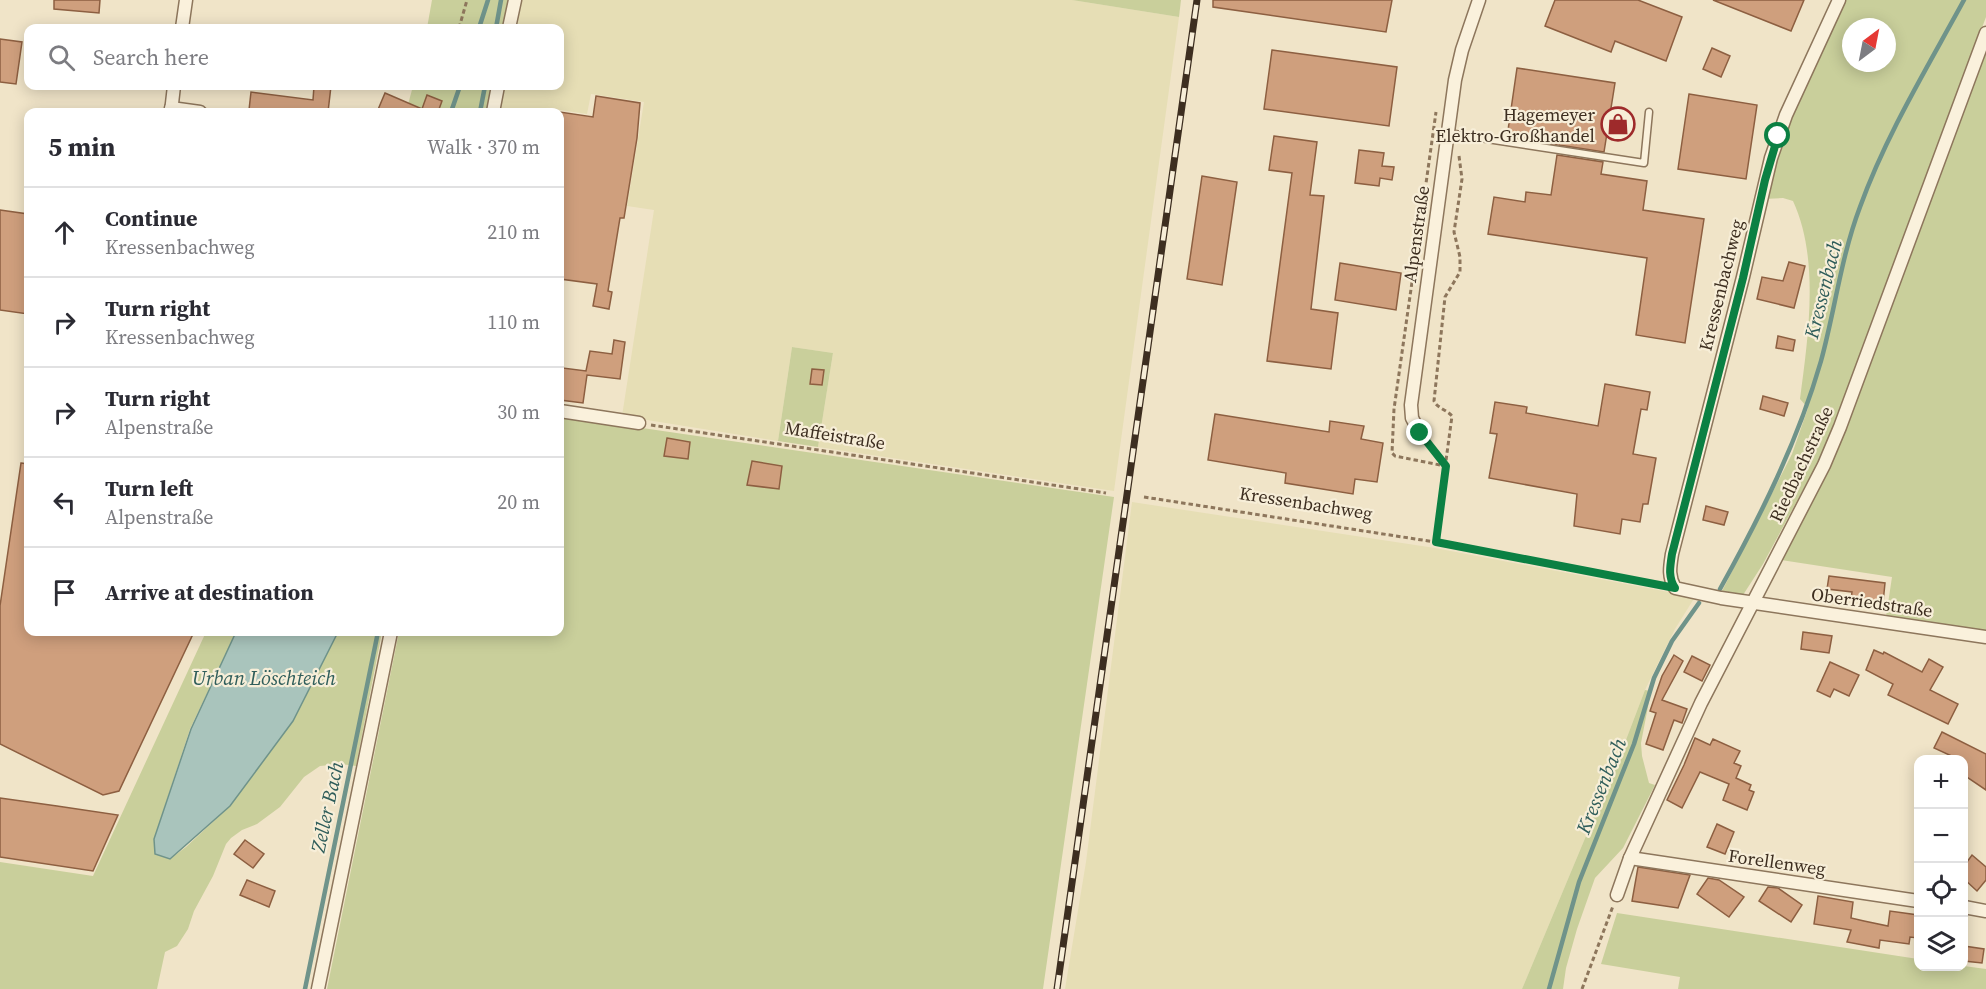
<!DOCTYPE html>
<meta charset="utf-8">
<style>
:root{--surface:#fff;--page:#f7f7f7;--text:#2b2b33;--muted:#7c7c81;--line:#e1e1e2}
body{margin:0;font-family:"Source Serif 4",serif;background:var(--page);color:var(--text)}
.controls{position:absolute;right:18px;bottom:18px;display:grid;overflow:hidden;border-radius:12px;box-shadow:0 3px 15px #0003}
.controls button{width:54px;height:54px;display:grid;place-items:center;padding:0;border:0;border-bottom:2px solid var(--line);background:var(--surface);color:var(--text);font:30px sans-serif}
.compass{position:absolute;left:1842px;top:18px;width:54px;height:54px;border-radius:50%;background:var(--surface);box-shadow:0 3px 15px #0003;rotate:32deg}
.stop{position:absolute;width:18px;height:18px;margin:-14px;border:4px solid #0b8043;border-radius:50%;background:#fff}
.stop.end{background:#0b8043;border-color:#fff;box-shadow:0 2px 6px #0008}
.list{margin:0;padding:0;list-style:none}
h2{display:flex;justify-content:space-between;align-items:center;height:78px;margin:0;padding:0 24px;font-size:26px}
h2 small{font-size:20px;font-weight:400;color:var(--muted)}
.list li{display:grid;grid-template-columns:39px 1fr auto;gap:18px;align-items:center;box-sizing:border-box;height:90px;padding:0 24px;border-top:2px solid var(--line)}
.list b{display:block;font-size:22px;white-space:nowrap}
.list p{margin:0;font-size:20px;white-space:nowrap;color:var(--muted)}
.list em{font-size:20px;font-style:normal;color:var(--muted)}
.icon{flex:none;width:33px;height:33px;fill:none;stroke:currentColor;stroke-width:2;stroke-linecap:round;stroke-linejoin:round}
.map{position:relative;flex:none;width:1986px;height:989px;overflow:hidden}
.search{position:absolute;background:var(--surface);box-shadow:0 3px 15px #0003;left:24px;top:24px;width:540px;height:66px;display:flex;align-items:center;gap:15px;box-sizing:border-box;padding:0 21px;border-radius:12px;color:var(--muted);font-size:22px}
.panel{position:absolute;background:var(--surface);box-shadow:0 3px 15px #0003;left:24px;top:108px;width:540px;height:528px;border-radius:12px}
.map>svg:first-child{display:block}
.farmland{fill:#e6deb5}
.green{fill:#c9cf9b;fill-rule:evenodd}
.water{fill:#a9c4bc;stroke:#6f938a;stroke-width:1.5}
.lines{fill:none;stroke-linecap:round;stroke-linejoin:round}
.stream{stroke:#6f938a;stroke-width:4.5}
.building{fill:#cf9f7d;stroke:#8d5f41;stroke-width:1.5}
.lane-casing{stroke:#8d765c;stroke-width:9}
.street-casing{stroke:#8d765c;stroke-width:15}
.path{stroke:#8d765c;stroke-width:3;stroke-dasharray:4.5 3;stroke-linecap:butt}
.lane{stroke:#faf1dc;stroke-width:6}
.street{stroke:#faf1dc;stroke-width:12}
.rail-casing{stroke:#3d2e20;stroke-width:7}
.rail{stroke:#f7eed8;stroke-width:4.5;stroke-dasharray:14;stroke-linecap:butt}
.route{stroke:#0b8043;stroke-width:8}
.labels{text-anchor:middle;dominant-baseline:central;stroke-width:4.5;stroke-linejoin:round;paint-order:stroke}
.poi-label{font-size:18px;fill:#3d2e20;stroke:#f7eed8;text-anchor:end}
.street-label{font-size:18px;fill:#3d2e20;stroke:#f7eed8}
.water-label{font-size:20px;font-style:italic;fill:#2f5d5a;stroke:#f7eed8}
</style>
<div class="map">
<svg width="1986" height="989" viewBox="0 0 1986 989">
<rect width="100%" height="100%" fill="#f0e4c8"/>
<!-- farmland -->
<g class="farmland">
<polygon points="519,0 1072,0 1179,17 1114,491 818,447 833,353 792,347 778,441 622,416 654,210 627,206 644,102 591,94 587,114 548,108 547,112 498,112 503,86 560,86 560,28 513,28"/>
<polygon points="1132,502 1435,548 1695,597 1675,629 1645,690 1624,745 1522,989 1065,989 1086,862"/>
</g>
<!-- green -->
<g class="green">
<polygon points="432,0 511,0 506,28 427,28"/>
<polygon points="1072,0 1181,0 1179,17"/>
<path d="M1843,0H1986V17L1824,451L1763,564L1743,595L1739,597L1721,593L1792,454L1808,408L1800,399C1808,338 1820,259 1793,201L1783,198L1763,199L1779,141ZM1851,27H1887V63H1851Z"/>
<polygon points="1986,49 1986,631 1886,617 1892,577 1781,560 1825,478 1840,445"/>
<polygon points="413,86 494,86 488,112 406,112"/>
<polygon points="792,347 833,353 818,447 778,441"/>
<polygon points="560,416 1114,497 1043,989 327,989 399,632 560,632"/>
<polygon points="206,632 236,632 190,729 154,839 155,854 170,859 186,847 230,806 293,721 338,632 382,632 356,766 341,764 320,766 304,777 280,807 257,824 242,830 231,838 226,844 213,876 194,911 188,929 177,946 165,952 157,989 0,989 0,862 93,876"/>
<polygon points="1645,690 1651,691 1641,743 1642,756 1649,783 1655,785 1623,848 1595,878 1577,929 1566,968 1563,989 1522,989 1624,745"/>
<polygon points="1617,913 1918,959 1918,966 1964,966 1986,969 1986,989 1678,989 1680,977 1601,964"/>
</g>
<!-- water -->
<polygon class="water" points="236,632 338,632 293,721 230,806 170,859 155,854 154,839 191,729"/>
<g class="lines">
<!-- stream -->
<g class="stream">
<polyline points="479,28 488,0"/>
<polyline points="496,28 501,0"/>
<polyline points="451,112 460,86"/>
<polyline points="480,112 485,86"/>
<path d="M1720,589C1760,517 1798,441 1821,361C1835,310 1841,257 1860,207C1886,135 1927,68 1964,0"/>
<polyline points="305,989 378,632"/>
<polyline points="1549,989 1579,882 1634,744 1654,678 1672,641 1699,603"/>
</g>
</g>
<!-- building -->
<g class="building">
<polygon points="54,0 100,0 99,13 54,9"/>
<polygon points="1213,0 1392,0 1386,32 1213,7"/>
<polygon points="1555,0 1638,0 1682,17 1666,61 1615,41 1611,52 1545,26"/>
<polygon points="1713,0 1804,0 1791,31"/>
<polygon points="0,39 22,42 16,84 0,82"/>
<polygon points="1712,48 1730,56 1721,77 1703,69"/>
<polygon points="1272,50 1397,67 1389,126 1264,109"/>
<polygon points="1517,68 1615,83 1604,152 1507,137"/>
<polygon points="314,86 331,86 328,112 268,112 249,110 251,92 313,100"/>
<polygon points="385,93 422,109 427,95 442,101 438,112 377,112"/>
<polygon points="1689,94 1757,105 1746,179 1678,169"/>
<polygon points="596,96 640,103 637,138 624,218 620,218 608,291 612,292 609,309 593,306 597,284 560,279 560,112 593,117"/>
<polygon points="1274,136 1317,142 1310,195 1324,196 1311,309 1338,313 1331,369 1267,361 1292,173 1269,170"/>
<polygon points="1359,150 1384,153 1382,166 1394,167 1392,180 1380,178 1379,186 1355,183"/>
<polygon points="1557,155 1603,162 1601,174 1647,181 1643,210 1704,219 1685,343 1636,335 1647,258 1488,234 1494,197 1525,202 1526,192 1551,195"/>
<polygon points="1202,176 1237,182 1222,285 1187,279"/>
<polygon points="0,210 28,214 28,314 0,310"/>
<polygon points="1789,262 1805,266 1794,308 1757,299 1762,277 1783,281"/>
<polygon points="1340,263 1401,273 1396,310 1335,300"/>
<polygon points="1778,336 1795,340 1793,351 1776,348"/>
<polygon points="614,340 625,342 620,379 587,375 583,403 560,400 563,368 586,371 590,351 612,354"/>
<polygon points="812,369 824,370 822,385 810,384"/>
<polygon points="1605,384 1650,392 1647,410 1641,409 1633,454 1656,458 1648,504 1643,504 1640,522 1622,519 1620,534 1574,526 1577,494 1489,478 1497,434 1490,433 1495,402 1527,407 1526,413 1598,426"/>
<polygon points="1763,396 1788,403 1784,416 1760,409"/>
<polygon points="1215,414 1329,432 1330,421 1364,426 1361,439 1383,443 1377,482 1355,479 1353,494 1285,483 1286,473 1208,460"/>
<polygon points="667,438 690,442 688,459 664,456"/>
<polygon points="752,461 782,466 779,489 747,485"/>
<polygon points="21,463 28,464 28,632 194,632 119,791 103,795 0,744 0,606"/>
<polygon points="1706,506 1728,512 1724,525 1703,520"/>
<polygon points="1829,576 1885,583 1883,603 1851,599 1852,592 1827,589"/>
<polygon points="1803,632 1832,636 1829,653 1801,649"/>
<polygon points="1874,650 1883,654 1884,652 1922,672 1929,659 1943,667 1930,690 1958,704 1948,724 1888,695 1893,684 1866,670"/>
<polygon points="1674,655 1683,661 1662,700 1687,709 1682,723 1674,720 1663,750 1646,744 1656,713 1650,711 1662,676"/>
<polygon points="1692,656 1710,665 1702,681 1684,672"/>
<polygon points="1830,662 1859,675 1849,696 1834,689 1830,697 1817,691"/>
<polygon points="1942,732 1986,754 1986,790 1964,775 1964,759 1958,759 1934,748"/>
<polygon points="1695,738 1710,745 1713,739 1740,751 1734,763 1741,766 1736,778 1751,785 1749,790 1754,792 1747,810 1723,800 1729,784 1700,772 1682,808 1667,800 1684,765"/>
<polygon points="0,798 57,806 118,815 93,871 0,857"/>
<polygon points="1717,824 1734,832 1725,854 1707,847"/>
<polygon points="245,840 264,854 253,868 234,854"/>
<polygon points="1972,855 1986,867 1986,880 1977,891 1964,879 1964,866"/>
<polygon points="1638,867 1690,875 1678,908 1632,901"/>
<polygon points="1708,878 1719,880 1744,897 1729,917 1697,894"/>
<polygon points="247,880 275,891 269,907 240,895"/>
<polygon points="1768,887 1778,888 1802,905 1791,922 1759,901"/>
<polygon points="1818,896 1853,902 1851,918 1864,921 1888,926 1890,911 1918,915 1918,938 1910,937 1909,944 1880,940 1879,948 1847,942 1851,930 1814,924"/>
<polygon points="1964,946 1984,949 1982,963 1964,961"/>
</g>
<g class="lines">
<defs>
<polyline id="lane" points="1448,133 1644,163 1649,112"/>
<g id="street">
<path d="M1839,0L1786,115L1771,158L1743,277L1672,554C1670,567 1668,576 1675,588L1721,598L1986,637"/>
<polyline points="182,28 186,0"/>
<polyline points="509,28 515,0"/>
<polyline points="171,108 200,112"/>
<polyline points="171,112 174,86"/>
<polyline points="493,112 498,86"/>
<polyline points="560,411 639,423"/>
<polyline points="1420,433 1412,418 1411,405 1455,80 1462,50 1479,0"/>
<polyline points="1630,858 1918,901"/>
<polyline points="1617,895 1630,858 1701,703 1824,465 1840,427 1986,33"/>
<polyline points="1964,907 1986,911"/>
<polyline points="318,989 391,632"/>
</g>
</defs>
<!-- lane casing -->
<use href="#lane" class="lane-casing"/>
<!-- street casing -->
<use href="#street" class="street-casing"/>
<!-- path -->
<g class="path">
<polyline points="459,28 467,0"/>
<polyline points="425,89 428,86"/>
<polyline points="1422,212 1436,112"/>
<polyline points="1413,275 1394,409 1392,453 1395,456 1445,466"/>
<polyline points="651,425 1106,493"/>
<polyline points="1428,444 1444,465"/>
<polyline points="1144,497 1435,542 1660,585"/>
<path d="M1435,542L1452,416C1447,410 1437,408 1434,401L1445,297L1460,272V257L1454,232L1462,179L1459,156"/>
<polyline points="1582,989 1613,906"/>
</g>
<!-- lane -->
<use href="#lane" class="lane"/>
<!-- street -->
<use href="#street" class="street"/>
<defs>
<polyline id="rail" points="1057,989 1197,0"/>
</defs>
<!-- rail casing -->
<use href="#rail" class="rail-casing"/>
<!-- rail -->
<use href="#rail" class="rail"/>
</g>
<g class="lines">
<!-- route -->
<path class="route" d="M1420,433L1446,466L1436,542L1675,588C1668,577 1670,567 1672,554L1743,278L1765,180L1778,136"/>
</g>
<!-- icons -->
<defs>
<symbol id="shop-ring" viewBox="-11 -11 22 22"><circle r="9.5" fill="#f7eed8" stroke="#9e2a2b" stroke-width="1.5"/><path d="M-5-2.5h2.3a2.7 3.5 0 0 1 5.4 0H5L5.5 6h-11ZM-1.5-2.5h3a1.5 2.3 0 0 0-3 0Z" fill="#9e2a2b"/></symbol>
</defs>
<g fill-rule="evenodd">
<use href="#shop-ring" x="1599" y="105" width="38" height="38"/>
</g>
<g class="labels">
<!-- poi labels -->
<g class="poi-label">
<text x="1595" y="114">Hagemeyer<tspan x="1595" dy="21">Elektro-Großhandel</tspan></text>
</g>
<!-- street labels -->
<g class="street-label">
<text transform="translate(1416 234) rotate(-82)">Alpenstraße</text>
<text transform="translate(1721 285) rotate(-76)">Kressenbachweg</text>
<text transform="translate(835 435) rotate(9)">Maffeistraße</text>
<text transform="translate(1801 464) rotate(-65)">Riedbachstraße</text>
<text transform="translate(1306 503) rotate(9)">Kressenbachweg</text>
<text transform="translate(1872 602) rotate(8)">Oberriedstraße</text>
<text transform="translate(1777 862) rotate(8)">Forellenweg</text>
</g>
<!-- water labels -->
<g class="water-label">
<text transform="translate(1823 289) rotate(-76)">Kressenbach</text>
<text x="264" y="678">Urban Löschteich</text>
<text transform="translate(1601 786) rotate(-68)">Kressenbach</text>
<text transform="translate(327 807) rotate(-78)">Zeller Bach</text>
</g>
</g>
</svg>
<div class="controls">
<button>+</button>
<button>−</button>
<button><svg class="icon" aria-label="locate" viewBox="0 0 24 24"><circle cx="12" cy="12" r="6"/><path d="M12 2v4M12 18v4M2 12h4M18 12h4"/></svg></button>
<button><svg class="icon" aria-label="layers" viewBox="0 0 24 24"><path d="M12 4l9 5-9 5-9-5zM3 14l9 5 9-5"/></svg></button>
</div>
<svg class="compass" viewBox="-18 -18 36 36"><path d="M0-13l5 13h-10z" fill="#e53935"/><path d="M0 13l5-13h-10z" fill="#7c7c81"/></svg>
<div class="stop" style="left:1778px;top:136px"></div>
<div class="stop end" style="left:1420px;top:433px"></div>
<div class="search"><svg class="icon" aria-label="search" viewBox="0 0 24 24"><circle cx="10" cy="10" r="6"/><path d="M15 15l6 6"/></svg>Search here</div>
<section class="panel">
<h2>5 min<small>Walk · 370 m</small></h2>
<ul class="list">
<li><svg class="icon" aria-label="ahead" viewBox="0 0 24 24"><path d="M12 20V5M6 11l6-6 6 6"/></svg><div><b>Continue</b><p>Kressenbachweg</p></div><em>210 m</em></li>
<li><svg class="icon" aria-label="right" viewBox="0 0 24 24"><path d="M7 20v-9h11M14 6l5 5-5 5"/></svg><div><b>Turn right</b><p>Kressenbachweg</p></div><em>110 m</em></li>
<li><svg class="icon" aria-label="right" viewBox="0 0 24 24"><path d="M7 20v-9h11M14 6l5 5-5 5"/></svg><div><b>Turn right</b><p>Alpenstraße</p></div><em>30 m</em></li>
<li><svg class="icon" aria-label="left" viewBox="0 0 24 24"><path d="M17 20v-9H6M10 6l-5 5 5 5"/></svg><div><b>Turn left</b><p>Alpenstraße</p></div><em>20 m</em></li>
<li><svg class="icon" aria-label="arrive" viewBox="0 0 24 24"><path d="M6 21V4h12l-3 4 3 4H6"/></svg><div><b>Arrive at destination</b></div></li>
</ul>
</section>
</div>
